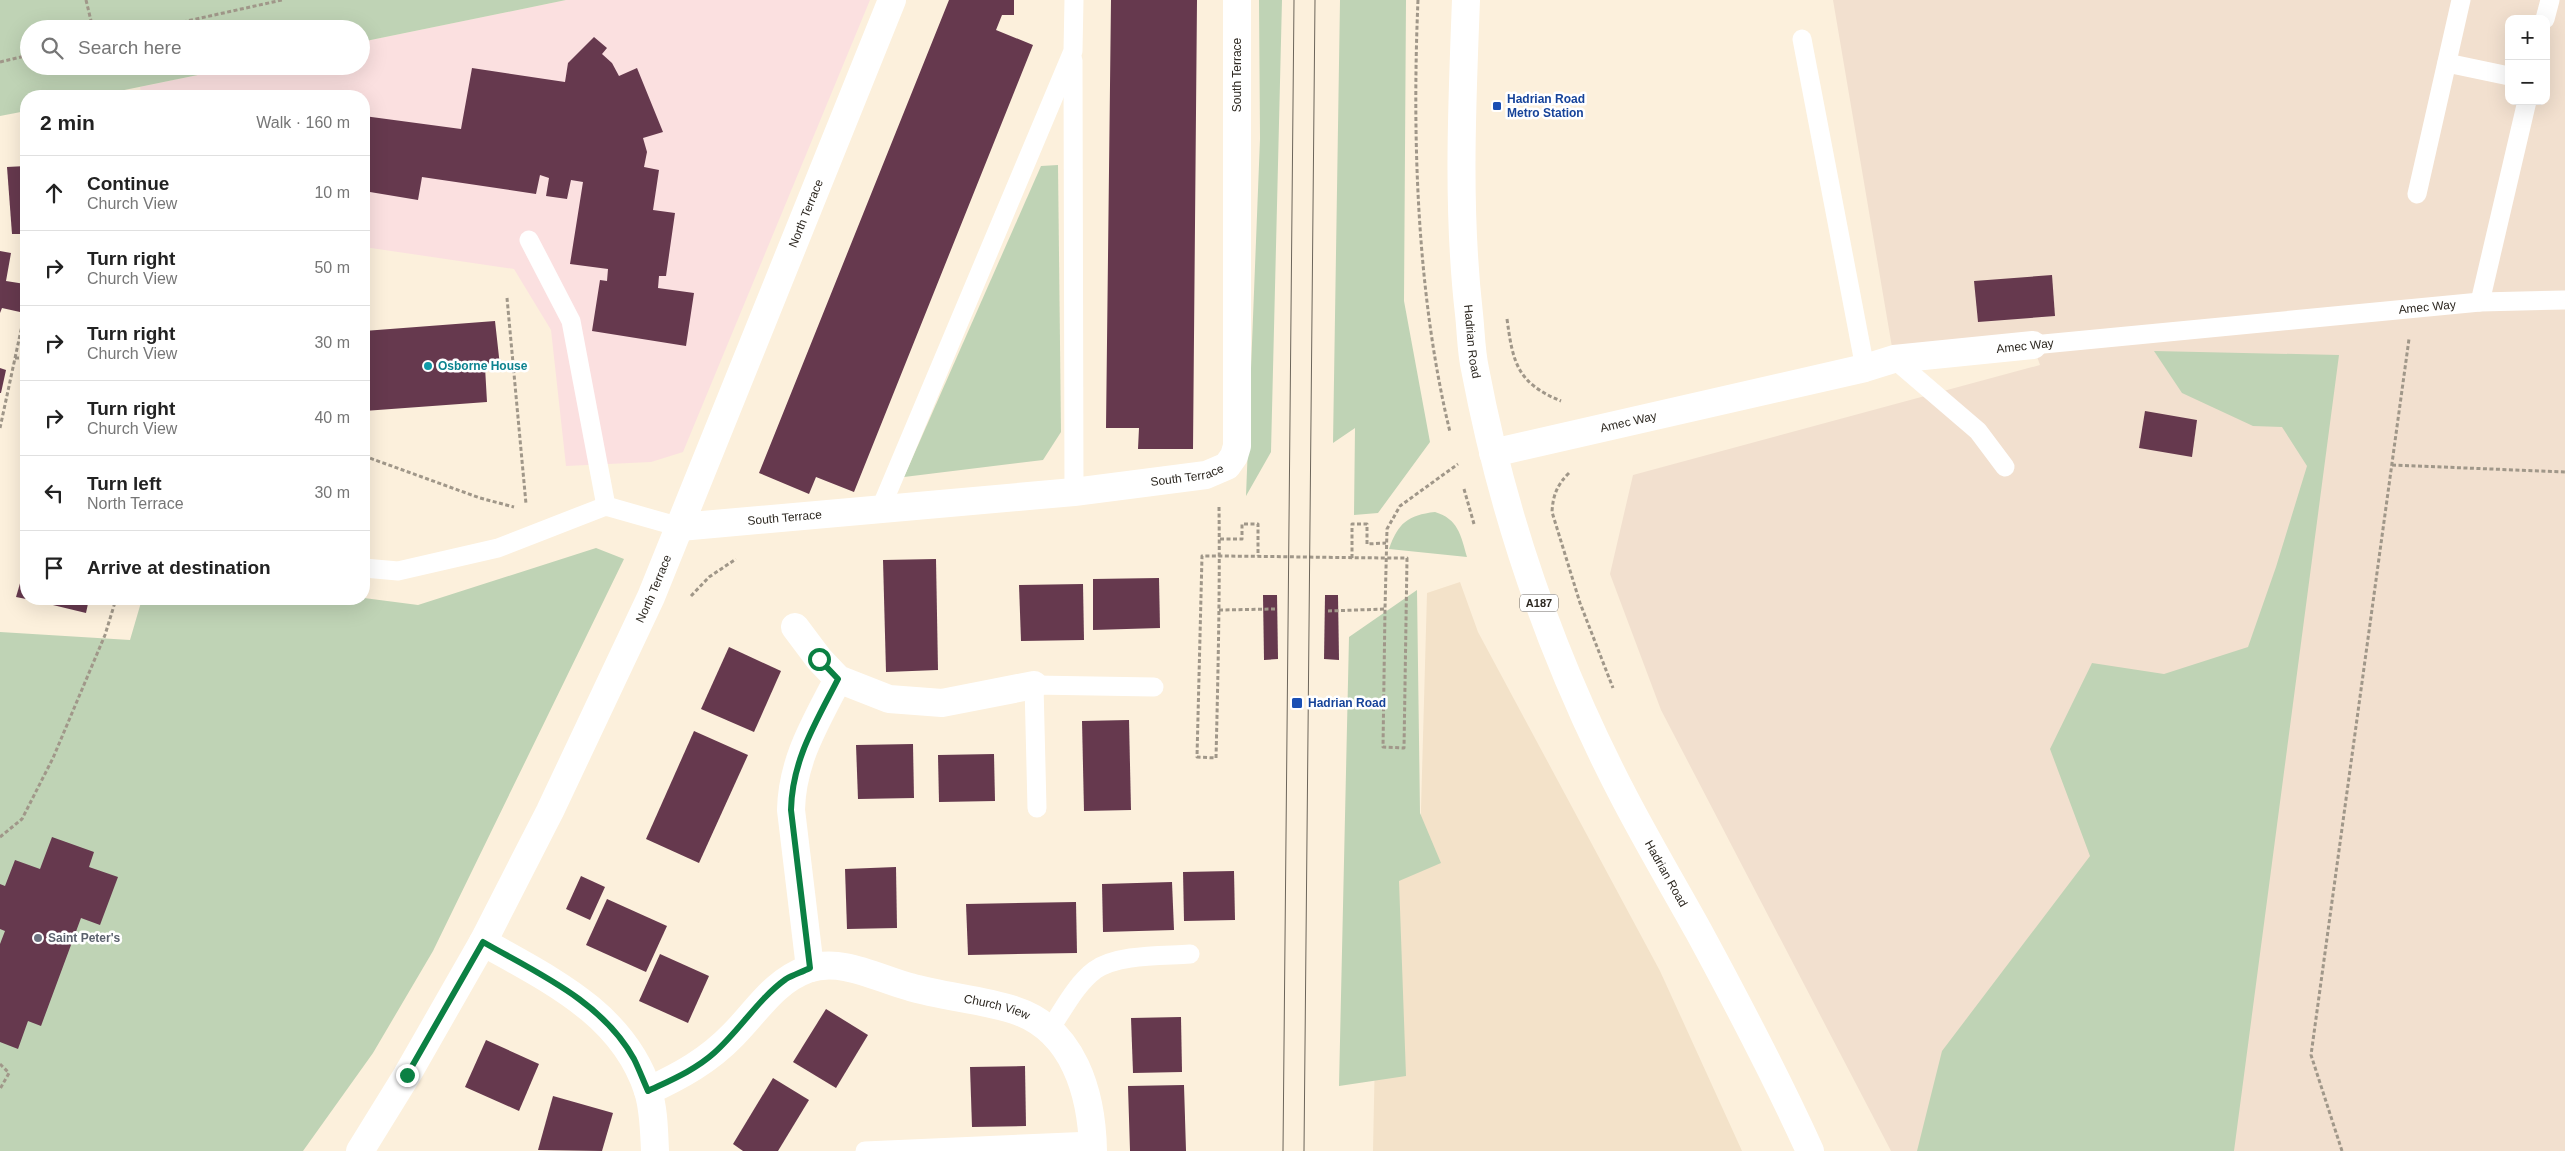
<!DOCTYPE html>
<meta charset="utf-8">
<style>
:root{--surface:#fff;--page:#f6f6f6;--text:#222;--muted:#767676;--line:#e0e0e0}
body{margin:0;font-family:Arial,sans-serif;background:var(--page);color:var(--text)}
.controls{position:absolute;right:15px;top:15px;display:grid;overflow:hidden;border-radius:10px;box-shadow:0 5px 20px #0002}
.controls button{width:45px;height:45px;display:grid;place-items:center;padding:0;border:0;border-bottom:1px solid var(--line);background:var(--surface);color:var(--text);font:25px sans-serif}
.stop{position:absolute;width:15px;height:15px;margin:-11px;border:4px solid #0b8043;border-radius:50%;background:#fff}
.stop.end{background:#0b8043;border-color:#fff;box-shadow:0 1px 5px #0008}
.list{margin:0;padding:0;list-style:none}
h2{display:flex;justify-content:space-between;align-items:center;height:65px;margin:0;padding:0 20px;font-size:21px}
h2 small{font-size:16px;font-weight:400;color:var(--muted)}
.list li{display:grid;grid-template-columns:32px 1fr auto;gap:15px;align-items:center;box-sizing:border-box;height:75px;padding:0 20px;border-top:1px solid var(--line)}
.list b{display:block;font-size:19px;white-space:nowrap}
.list p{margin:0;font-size:16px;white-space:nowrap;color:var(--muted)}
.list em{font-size:16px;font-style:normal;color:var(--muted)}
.icon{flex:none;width:28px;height:28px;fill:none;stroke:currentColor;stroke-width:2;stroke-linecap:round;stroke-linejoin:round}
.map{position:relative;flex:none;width:2565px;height:1151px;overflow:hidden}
.search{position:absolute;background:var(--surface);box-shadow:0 5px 20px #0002;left:20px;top:20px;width:350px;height:55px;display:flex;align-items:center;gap:12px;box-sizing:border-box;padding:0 18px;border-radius:28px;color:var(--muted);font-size:19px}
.panel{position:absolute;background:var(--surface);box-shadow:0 5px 20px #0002;left:20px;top:90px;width:350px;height:515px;border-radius:20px}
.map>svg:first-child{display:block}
.built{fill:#f3e2c9}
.industrial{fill:#f2e0cf;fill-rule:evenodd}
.education{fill:#fbe0e0}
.green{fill:#bfd3b5}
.building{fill:#66394e}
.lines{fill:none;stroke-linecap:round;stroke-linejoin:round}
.path{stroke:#a09789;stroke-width:3;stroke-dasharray:4 2.5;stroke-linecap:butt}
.service{stroke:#fff;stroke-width:19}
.minor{stroke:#fff;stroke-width:28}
.primary{stroke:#fff;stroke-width:28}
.tram{stroke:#6c655a;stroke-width:1}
.route{stroke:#0b8043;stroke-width:6}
.transit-dot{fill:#1a4fb4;stroke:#fff;stroke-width:2}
.culture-dot{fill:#0f9aa8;stroke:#fff;stroke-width:2}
.worship-dot{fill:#6b7280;stroke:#fff;stroke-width:2}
.labels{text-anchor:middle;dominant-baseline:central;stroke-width:5;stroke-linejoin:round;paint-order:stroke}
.shield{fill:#fff;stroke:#6c6864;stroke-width:1}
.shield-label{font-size:11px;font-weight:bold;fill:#2d2821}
.street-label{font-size:12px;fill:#2d2821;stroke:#fff}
.transit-label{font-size:12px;font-weight:bold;fill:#164399;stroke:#fff;text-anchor:start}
.culture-label{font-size:12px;font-weight:bold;fill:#0d838f;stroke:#fff;text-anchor:start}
.worship-label{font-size:12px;font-weight:bold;fill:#5b616d;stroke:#fff;text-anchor:start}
</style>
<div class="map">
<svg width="2565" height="1151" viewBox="0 0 2565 1151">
<rect width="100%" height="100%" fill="#fcf0dc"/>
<!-- built -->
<polygon class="built" points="1460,582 1478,632 1660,971 1742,1151 1373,1151 1378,905 1420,845 1427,593"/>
<!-- industrial -->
<path class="industrial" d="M1833,0H2565V1151H1891L1661,710L1610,574L1633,475L2040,365L2033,345L1894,359ZM2509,19H2546V101H2509Z"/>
<!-- education -->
<polygon class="education" points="566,0 870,0 683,452 651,462 566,466 551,330 514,269 364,247 364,96 142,96 140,87 242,66 361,66 361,42"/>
<!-- green -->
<g class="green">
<polygon points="0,0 566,0 361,42 361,29 29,29 29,66 242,66 95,96 26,96 26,111 0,116"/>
<polygon points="1259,0 1282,0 1271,452 1246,496 1260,139"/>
<polygon points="1340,0 1406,0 1404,301 1430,442 1378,513 1354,515 1355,428 1333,443"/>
<polygon points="1058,165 1061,432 1043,460 904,477 1041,166"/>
<polygon points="2154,351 2339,355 2234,1151 1917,1151 1942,1051 2090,856 2050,749 2092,663 2164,674 2248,647 2276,567 2307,466 2282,427 2253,426 2182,393"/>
<path d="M1435,512C1458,519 1461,535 1467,557L1389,549C1398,523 1408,515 1435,512Z"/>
<polygon points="596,548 624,559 433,951 373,1053 303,1151 0,1151 0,632 130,640 142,599 364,598 418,605"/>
<polygon points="1417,590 1420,813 1441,863 1399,881 1406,1076 1339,1086 1349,637"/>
</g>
<!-- building -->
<g class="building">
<polygon points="949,0 1014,0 1014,15 1002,15 996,30 1033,45 854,492 816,477 809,494 759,473"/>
<polygon points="1111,0 1197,0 1193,449 1138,449 1139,428 1106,428"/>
<polygon points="594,37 607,48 602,54 612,63 619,76 637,68 663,132 643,138 647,152 644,167 659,170 653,210 675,213 666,276 659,276 658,288 694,293 686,346 592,331 600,280 607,281 608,269 570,264 583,182 571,180 567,199 546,196 549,178 540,175 536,194 422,177 418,200 364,191 364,116 461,129 472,68 565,82 568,63"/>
<polygon points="26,166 26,234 12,234 7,167"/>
<polygon points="0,251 11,253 6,281 25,284 20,312 2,308 0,313"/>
<polygon points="2052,275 2055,316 1978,322 1974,281"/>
<polygon points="495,321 500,366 485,367 487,402 364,411 364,331"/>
<polygon points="0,368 6,370 1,393 0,393"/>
<polygon points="2145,411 2197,420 2192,457 2139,448"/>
<polygon points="936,559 938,670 886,672 883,560"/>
<polygon points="26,563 26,599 16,597"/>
<polygon points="1159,578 1160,628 1093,630 1093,579"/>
<polygon points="1083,584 1084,640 1021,641 1019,585"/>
<polygon points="1263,595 1277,595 1278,659 1264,660"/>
<polygon points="1325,595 1338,595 1339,660 1324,659"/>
<polygon points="28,599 89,599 86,613"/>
<polygon points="729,647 781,671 754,732 701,709"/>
<polygon points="1129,720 1131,810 1084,811 1082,721"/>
<polygon points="694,731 748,755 699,863 646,839"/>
<polygon points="913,744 914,798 858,799 856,745"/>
<polygon points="994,754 995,801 939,802 938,755"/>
<polygon points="52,837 94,852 89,867 118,877 100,925 81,918 41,1026 28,1021 18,1049 0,1042 0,944 5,931 0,929 0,884 5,886 15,860 40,869"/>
<polygon points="896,867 897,928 847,929 845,869"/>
<polygon points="1234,871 1235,920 1184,921 1183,872"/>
<polygon points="581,876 605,887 590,920 566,909"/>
<polygon points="1172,882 1174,930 1103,932 1102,884"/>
<polygon points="607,899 667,926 646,972 586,945"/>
<polygon points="1076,902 1077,953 968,955 966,904"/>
<polygon points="660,954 709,976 688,1023 639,1001"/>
<polygon points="826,1009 868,1035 836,1088 793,1062"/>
<polygon points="1181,1017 1182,1072 1133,1073 1131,1018"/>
<polygon points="486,1040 539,1064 519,1111 465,1087"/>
<polygon points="1025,1066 1026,1126 972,1127 970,1067"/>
<polygon points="773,1078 809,1100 778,1151 743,1151 733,1144"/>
<polygon points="1184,1085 1186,1151 1130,1151 1128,1086"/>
<polygon points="553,1096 613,1113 602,1151 538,1150"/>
</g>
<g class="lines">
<!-- path -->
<g class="path">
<polyline points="86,0 93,29"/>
<path d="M1418,0C1412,140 1417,296 1450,432"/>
<polyline points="151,29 282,0"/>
<polyline points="0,62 29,55"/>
<polyline points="507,298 526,504"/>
<path d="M1507,319C1513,363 1517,383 1561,401"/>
<polyline points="15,358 26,358"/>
<polyline points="0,428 26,307"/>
<polyline points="364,456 480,498 514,507"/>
<polyline points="2392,465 2565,472"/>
<path d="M1569,473C1557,485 1553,495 1552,512L1580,603L1613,688"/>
<polyline points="1464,489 1474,524"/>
<path d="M1219,507C1220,591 1218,674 1216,758L1197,757L1202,556C1270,556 1338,558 1407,558L1404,748L1383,747L1385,609"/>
<polyline points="1220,539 1242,539 1242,524 1258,524 1258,556"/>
<polyline points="1352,558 1352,524 1367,524 1367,544 1386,543"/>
<polyline points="691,596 709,577 736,559"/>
<polyline points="1219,610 1275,609"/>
<polyline points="1328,611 1385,609 1387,529 1400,506 1458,464"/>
<polyline points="0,837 22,819 53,758 105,635 116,599"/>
<polyline points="0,1064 9,1073 0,1089"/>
<polyline points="2342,1151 2311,1055 2409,339"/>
</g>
<!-- service -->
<g class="service">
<polyline points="2545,19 2550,0"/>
<polyline points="1802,39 1865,368"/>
<polyline points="1073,60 1074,492"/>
<polyline points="2447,63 2509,76"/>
<polyline points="2417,194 2461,0"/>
<polyline points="529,240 571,321 606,506"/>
<polyline points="2480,302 2527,101"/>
<path id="s1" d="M2033,345L2480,302L2565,300"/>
<polyline points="1894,359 1978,431 2005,467"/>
<polyline points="880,510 1073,51 1074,0"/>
<polyline points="364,568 398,571 498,548 606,506 680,527"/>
<polyline points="1037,808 1034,685 1154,687"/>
<path d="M1050,1029C1063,1010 1076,984 1095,970C1118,954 1162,956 1190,954"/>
<polyline points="865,1151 1093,1141"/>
</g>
<!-- minor -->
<g class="minor">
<path id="s2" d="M1493,453L1865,368L1894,359L2033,345"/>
<path id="s3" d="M680,527L1074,492L1206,475L1227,466L1234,456L1237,446V0"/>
<polyline points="795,627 819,659 838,679 889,699 942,703 1034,685"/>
<path d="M483,942C548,979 623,1013 648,1091C654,1110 654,1131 655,1151"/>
<path d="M810,968L791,810C792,760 816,722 838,679"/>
<path id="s4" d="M648,1091C680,1076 708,1061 733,1035C758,1010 773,982 808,969C841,957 879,979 910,987C944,997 980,999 1014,1010C1074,1029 1092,1094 1093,1151"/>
<path id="s5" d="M360,1151L407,1075L483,942L550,811L651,597L892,0"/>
</g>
<!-- primary -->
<path class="primary" id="s6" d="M1466,0C1462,105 1457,209 1469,314C1471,332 1471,351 1475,369C1503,517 1554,663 1624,797C1648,843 1674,887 1699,932C1738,1004 1776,1076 1810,1151"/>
<!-- tram -->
<g class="tram">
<polyline points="1283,1151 1294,0"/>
<polyline points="1304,1151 1315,0"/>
</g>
</g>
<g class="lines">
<!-- route -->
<path class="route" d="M407,1075L483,942C537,973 602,1001 634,1059C639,1069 643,1080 648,1091C671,1080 695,1070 714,1053C740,1030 758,999 786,979C793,975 802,972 810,968L791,810C792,760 816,722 838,679L819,659"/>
</g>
<!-- markers -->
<g class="transit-dot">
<rect x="1492" y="101" width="10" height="10" rx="2.5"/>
<rect x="1291" y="697" width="12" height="12" rx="2.5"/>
</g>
<circle class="culture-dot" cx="428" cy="366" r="5"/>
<circle class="worship-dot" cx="38" cy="938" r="5"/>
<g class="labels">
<!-- shield labels -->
<rect class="shield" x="1520" y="594.5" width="38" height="17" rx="4"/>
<g class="shield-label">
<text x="1539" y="603">A187</text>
</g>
<!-- street labels -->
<g class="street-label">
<text transform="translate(1237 75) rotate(-90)">South Terrace</text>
<text stroke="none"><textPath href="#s5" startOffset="1040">North Terrace</textPath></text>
<text stroke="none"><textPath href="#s1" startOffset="396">Amec Way</textPath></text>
<text stroke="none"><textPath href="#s6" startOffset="342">Hadrian Road</textPath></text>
<text transform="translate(2025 346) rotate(-6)">Amec Way</text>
<text stroke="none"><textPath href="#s2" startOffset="139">Amec Way</textPath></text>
<text stroke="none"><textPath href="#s3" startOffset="510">South Terrace</textPath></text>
<text stroke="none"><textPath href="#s3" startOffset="105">South Terrace</textPath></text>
<text stroke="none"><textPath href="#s5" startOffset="635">North Terrace</textPath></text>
<text stroke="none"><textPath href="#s6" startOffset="912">Hadrian Road</textPath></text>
<text stroke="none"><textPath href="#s4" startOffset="398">Church View</textPath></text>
</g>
<!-- transit labels -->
<g class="transit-label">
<text x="1507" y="99">Hadrian Road<tspan x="1507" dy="14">Metro Station</tspan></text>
<text x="1308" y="703">Hadrian Road</text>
</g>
<!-- culture labels -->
<g class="culture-label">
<text x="438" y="366">Osborne House</text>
</g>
<!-- worship labels -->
<g class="worship-label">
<text x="48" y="938">Saint Peter's</text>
</g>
</g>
</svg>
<div class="controls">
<button>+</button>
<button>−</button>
</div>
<div class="stop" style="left:819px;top:659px"></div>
<div class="stop end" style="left:407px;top:1075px"></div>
<div class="search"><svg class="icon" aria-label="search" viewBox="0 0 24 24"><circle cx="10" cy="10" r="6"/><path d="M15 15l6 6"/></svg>Search here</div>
<section class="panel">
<h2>2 min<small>Walk · 160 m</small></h2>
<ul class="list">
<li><svg class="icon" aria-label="ahead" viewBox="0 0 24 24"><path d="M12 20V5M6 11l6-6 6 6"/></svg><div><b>Continue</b><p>Church View</p></div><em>10 m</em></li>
<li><svg class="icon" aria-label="right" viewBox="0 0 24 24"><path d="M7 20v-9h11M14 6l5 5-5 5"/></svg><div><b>Turn right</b><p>Church View</p></div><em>50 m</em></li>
<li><svg class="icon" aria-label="right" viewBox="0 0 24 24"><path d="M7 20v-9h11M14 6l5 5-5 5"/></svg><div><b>Turn right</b><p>Church View</p></div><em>30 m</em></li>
<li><svg class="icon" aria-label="right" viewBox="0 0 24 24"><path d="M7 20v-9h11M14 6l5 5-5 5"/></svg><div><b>Turn right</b><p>Church View</p></div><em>40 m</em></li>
<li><svg class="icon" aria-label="left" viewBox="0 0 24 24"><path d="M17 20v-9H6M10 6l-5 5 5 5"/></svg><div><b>Turn left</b><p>North Terrace</p></div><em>30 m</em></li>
<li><svg class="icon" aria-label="arrive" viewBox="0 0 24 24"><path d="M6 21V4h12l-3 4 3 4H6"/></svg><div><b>Arrive at destination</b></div></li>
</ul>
</section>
</div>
